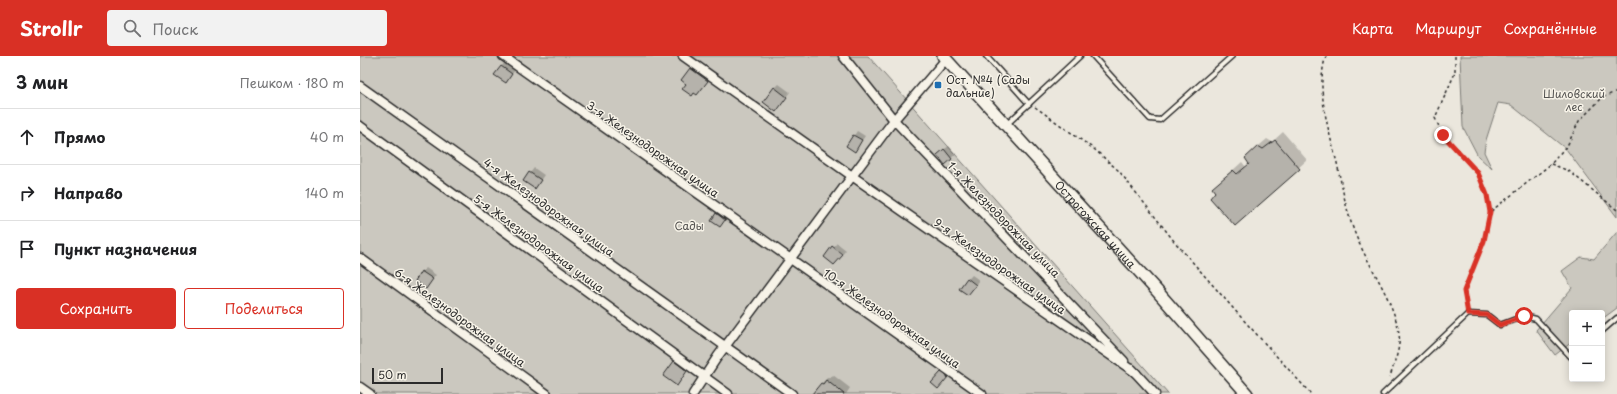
<!DOCTYPE html>
<html lang="ru">
<meta charset="utf-8">
<style>
:root{--surface:#fff;--page:#f2f2f2;--text:#202124;--muted:#757577;--line:#e0e0e0;--accent:#d93025}
body{margin:0;font-family:"Playpen Sans",sans-serif;background:var(--page);color:var(--text)}
.controls{position:absolute;right:12px;bottom:12px;display:grid;overflow:hidden;border-radius:4px;box-shadow:0 2px 10px #0003}
.controls button{width:36px;height:36px;display:grid;place-items:center;padding:0;border:0;border-bottom:1px solid var(--line);background:var(--surface);color:var(--text);font:20px sans-serif}
.scale{position:absolute;left:12px;bottom:10px;width:71px;box-sizing:border-box;padding-left:4px;border:2px solid #2b2b2b;border-top:0;font-size:11px;line-height:14px;white-space:nowrap;color:#2b2b2b;-webkit-text-stroke:3px #f7f3e8;paint-order:stroke}
.stop{position:absolute;width:12px;height:12px;margin:-9px;border:3px solid #d93025;border-radius:50%;background:#fff}
.stop.end{background:#d93025;border-color:#fff;box-shadow:0 1px 4px #0008}
.list{margin:0;padding:0;list-style:none}
h2{display:flex;justify-content:space-between;align-items:center;height:52px;margin:0;padding:0 16px;font-size:17px}
h2 small{font-size:13px;font-weight:400;color:var(--muted)}
.list li{display:grid;grid-template-columns:26px 1fr auto;gap:12px;align-items:center;box-sizing:border-box;height:56px;padding:0 16px;border-top:1px solid var(--line)}
.list b{display:block;font-size:15px;white-space:nowrap}
.list em{font-size:13px;font-style:normal;color:var(--muted)}
.actions{display:flex;gap:8px;padding:12px 16px}
.actions a{flex:1;padding:9px 0;border:1px solid var(--accent);border-radius:4px;text-align:center;font-size:14px;color:var(--accent)}
.actions .main{background:var(--accent);color:#fff}
.icon{flex:none;width:22px;height:22px;fill:none;stroke:currentColor;stroke-width:2;stroke-linecap:round;stroke-linejoin:round}
.map{position:relative;flex:none;width:1257px;height:338px;overflow:hidden}
header{display:flex;align-items:center;gap:24px;box-sizing:border-box;height:56px;padding:0 20px;background:var(--accent);color:#fff}
header strong{font-size:19px}
nav{display:flex;gap:22px;margin-inline-start:auto;font-size:14px}
.search{width:280px;height:36px;background:var(--page);display:flex;align-items:center;gap:10px;box-sizing:border-box;padding:0 14px;border-radius:4px;color:var(--muted);font-size:15px}
main{display:flex}
aside{flex:1;background:var(--surface)}
.map>svg:first-child{display:block}
.green{fill:#cbc8bf;stroke:#7b7a75}
.shadow{fill:#0003}
.building{fill:#b5b2ab;stroke:#2b2b2b}
.lines{fill:none;stroke-linecap:round;stroke-linejoin:round}
.lane-casing{stroke:#2b2b2b;stroke-width:7}
.street-casing{stroke:#2b2b2b;stroke-width:11}
.secondary-casing{stroke:#2b2b2b;stroke-width:14}
.path{stroke:#2b2b2b;stroke-width:1.5;stroke-dasharray:3 3;stroke-linecap:butt}
.lane{stroke:#f7f3e8;stroke-width:4}
.street{stroke:#f7f3e8;stroke-width:8}
.secondary{stroke:#f7f3e8;stroke-width:11}
.route{stroke:#d93025;stroke-width:5}
.poi-dot{fill:#1f6fb2;stroke:#f7f3e8;stroke-width:1.5}
.labels{text-anchor:middle;dominant-baseline:central;stroke-width:3;stroke-linejoin:round;paint-order:stroke}
.poi-label{font-size:11px;fill:#2b2b2b;stroke:#f7f3e8;text-anchor:start}
.park-label{font-size:11px;fill:#535250;stroke:#f7f3e8}
.street-label{font-size:11px;fill:#2b2b2b;stroke:#f7f3e8}
</style>
<header>
<strong>Strollr</strong>
<div class="search"><svg class="icon" aria-label="search" viewBox="0 0 24 24"><circle cx="10" cy="10" r="6"/><path d="M15 15l6 6"/></svg>Поиск</div>
<nav><a>Карта</a><a>Маршрут</a><a>Сохранённые</a></nav>
</header>
<main>
<aside>
<h2>3 мин<small>Пешком · 180 m</small></h2>
<ul class="list">
<li><svg class="icon" aria-label="ahead" viewBox="0 0 24 24"><path d="M12 20V5M6 11l6-6 6 6"/></svg><div><b>Прямо</b></div><em>40 m</em></li>
<li><svg class="icon" aria-label="right" viewBox="0 0 24 24"><path d="M7 20v-9h11M14 6l5 5-5 5"/></svg><div><b>Направо</b></div><em>140 m</em></li>
<li><svg class="icon" aria-label="arrive" viewBox="0 0 24 24"><path d="M6 21V4h12l-3 4 3 4H6"/></svg><div><b>Пункт назначения</b></div></li>
</ul>
<div class="actions"><a class="main">Сохранить</a><a>Поделиться</a></div>
</aside>
<div class="map">
<svg width="1257" height="338" viewBox="0 0 1257 338">
<rect width="100%" height="100%" fill="#ebe7dd"/>
<filter id="ink" filterUnits="userSpaceOnUse"><feTurbulence type="fractalNoise" baseFrequency=".025" numOctaves="2"/><feDisplacementMap in="SourceGraphic" scale="8" xChannelSelector="R" yChannelSelector="G"/><feConvolveMatrix kernelMatrix="1 2 1 2 8 2 1 2 1" color-interpolation-filters="sRGB"/></filter>
<g filter="url(#ink)">
<!-- green -->
<g class="green">
<polygon points="0,0 508,0 808,338 0,338"/>
<polygon points="1100,0 1257,0 1257,161 1206,93 1151,49 1138,47 1126,84 1124,96 1132,113 1118,100 1103,71"/>
<polygon points="1257,176 1257,252 1242,263 1242,257 1212,257 1212,286 1195,299 1176,274 1212,232 1202,215 1221,201 1234,203"/>
</g>
<!-- shadow -->
<g class="shadow">
<polygon points="145,6 156,13 146,26 135,19"/>
<polygon points="337,6 353,18 337,38 322,24"/>
<polygon points="419,28 430,36 419,50 415,32"/>
<polygon points="497,75 505,80 495,95 487,90"/>
<polygon points="923,76 947,104 875,169 857,136 862,124 882,106 886,111 890,107 894,94 907,83 912,86"/>
<polygon points="589,90 596,98 585,107 582,95"/>
<polygon points="174,112 184,119 175,132 164,125"/>
<polygon points="361,154 369,159 360,170 357,158"/>
<polygon points="477,187 486,194 478,204 465,201"/>
<polygon points="66,212 76,219 66,231 62,216"/>
<polygon points="612,219 619,224 612,234 600,232"/>
<polygon points="318,302 330,310 320,324 314,306"/>
<polygon points="585,312 591,317 581,328 572,327"/>
<polygon points="473,319 490,332 486,338 459,338 462,327 468,321 470,322"/>
</g>
<!-- building -->
<g class="building">
<polygon points="141,10 152,18 146,27 134,19"/>
<polygon points="330,12 348,25 337,39 334,37 332,40 322,33 326,28 321,24"/>
<polygon points="414,31 427,41 416,56 403,46"/>
<polygon points="493,79 502,84 495,96 486,90"/>
<polygon points="915,84 940,113 875,170 850,142 855,136 852,132 873,114 877,118 889,108 885,102 898,90 903,93"/>
<polygon points="584,93 592,103 585,109 577,99"/>
<polygon points="169,116 181,124 175,133 163,125"/>
<polygon points="356,157 365,164 360,171 351,165"/>
<polygon points="472,190 483,199 474,209 464,201"/>
<polygon points="61,215 73,223 66,233 55,225"/>
<polygon points="607,222 616,229 608,239 599,233"/>
<polygon points="314,305 327,315 317,330 303,320"/>
<polygon points="581,316 588,321 578,333 571,327"/>
<polygon points="466,324 484,338 452,338 461,327 463,328"/>
</g>
<g class="lines">
<defs>
<g id="lane">
<polyline points="626,0 669,48"/>
<polyline points="733,0 790,63 800,64 872,0"/>
<polyline points="646,69 720,0"/>
<polyline points="1242,275 1257,262"/>
<polyline points="1023,338 1108,258 1127,259 1140,269 1164,260 1176,263 1211,301 1212,300"/>
</g>
<g id="street">
<polyline points="143,0 622,338"/>
<polyline points="323,0 492,120 776,317"/>
<polyline points="483,0 534,64 764,305"/>
<polyline points="0,30 432,338"/>
<polyline points="0,70 368,338"/>
<polyline points="0,202 187,338"/>
<polyline points="772,313 795,338"/>
<polyline points="0,331 10,338"/>
<polyline points="333,338 358,300 534,64 586,3"/>
</g>
<g id="secondary">
<path id="s1" d="M583,0L797,235L887,338"/>
</g>
</defs>
<!-- lane casing -->
<use href="#lane" class="lane-casing"/>
<!-- street casing -->
<use href="#street" class="street-casing"/>
<!-- secondary casing -->
<use href="#secondary" class="secondary-casing"/>
<!-- path -->
<g class="path">
<path d="M966,0C955,32 969,75 977,107C983,136 988,165 1001,191C1014,218 1034,247 1039,277C1041,292 1034,307 1030,321"/>
<polyline points="1095,0 1095,17 1075,62 1083,79 1118,117 1127,139 1130,156"/>
<polyline points="675,51 734,93 759,115 814,185 879,259 951,338"/>
<polyline points="1191,108 1209,115 1257,154"/>
<polyline points="1107,252 1104,235 1124,185 1130,156 1191,108 1208,88 1219,65 1242,42 1257,35"/>
</g>
<!-- lane -->
<use href="#lane" class="lane"/>
<!-- street -->
<use href="#street" class="street"/>
<!-- secondary -->
<use href="#secondary" class="secondary"/>
</g>
</g>
<g class="lines" filter="url(#ink)">
<!-- route -->
<polyline class="route" points="1083,79 1118,117 1127,139 1130,156 1124,185 1104,235 1108,258 1127,259 1140,269 1164,260"/>
</g>
<!-- markers -->
<rect class="poi-dot" x="574" y="25" width="8" height="8" rx="2"/>
<g class="labels">
<!-- poi labels -->
<g class="poi-label">
<text x="586" y="23">Ост. №4 (Сады<tspan x="586" dy="13">дальние)</tspan></text>
</g>
<!-- park labels -->
<g class="park-label">
<text x="1214" y="37">Шиловский<tspan x="1214" dy="13">лес</tspan></text>
<text x="329" y="169">Сады</text>
</g>
<!-- street labels -->
<g class="street-label">
<text transform="translate(293 93) rotate(35)">3-я Железнодорожная улица</text>
<text transform="translate(189 151) rotate(36)">4-я Железнодорожная улица</text>
<text transform="translate(644 163) rotate(46)">1-я Железнодорожная улица</text>
<text stroke="none"><textPath href="#s1" startOffset="227">Острогожская улица</textPath></text>
<text transform="translate(179 187) rotate(36)">5-я Железнодорожная улица</text>
<text transform="translate(640 210) rotate(35)">9-я Железнодорожная улица</text>
<text transform="translate(100 261) rotate(36)">6-я Железнодорожная улица</text>
<text transform="translate(532 262) rotate(35)">10-я Железнодорожная улица</text>
</g>
</g>
</svg>
<div class="controls">
<button>+</button>
<button>−</button>
</div>
<div class="scale">50 m</div>
<div class="stop" style="left:1164px;top:260px"></div>
<div class="stop end" style="left:1083px;top:79px"></div>
</div>
</main>
